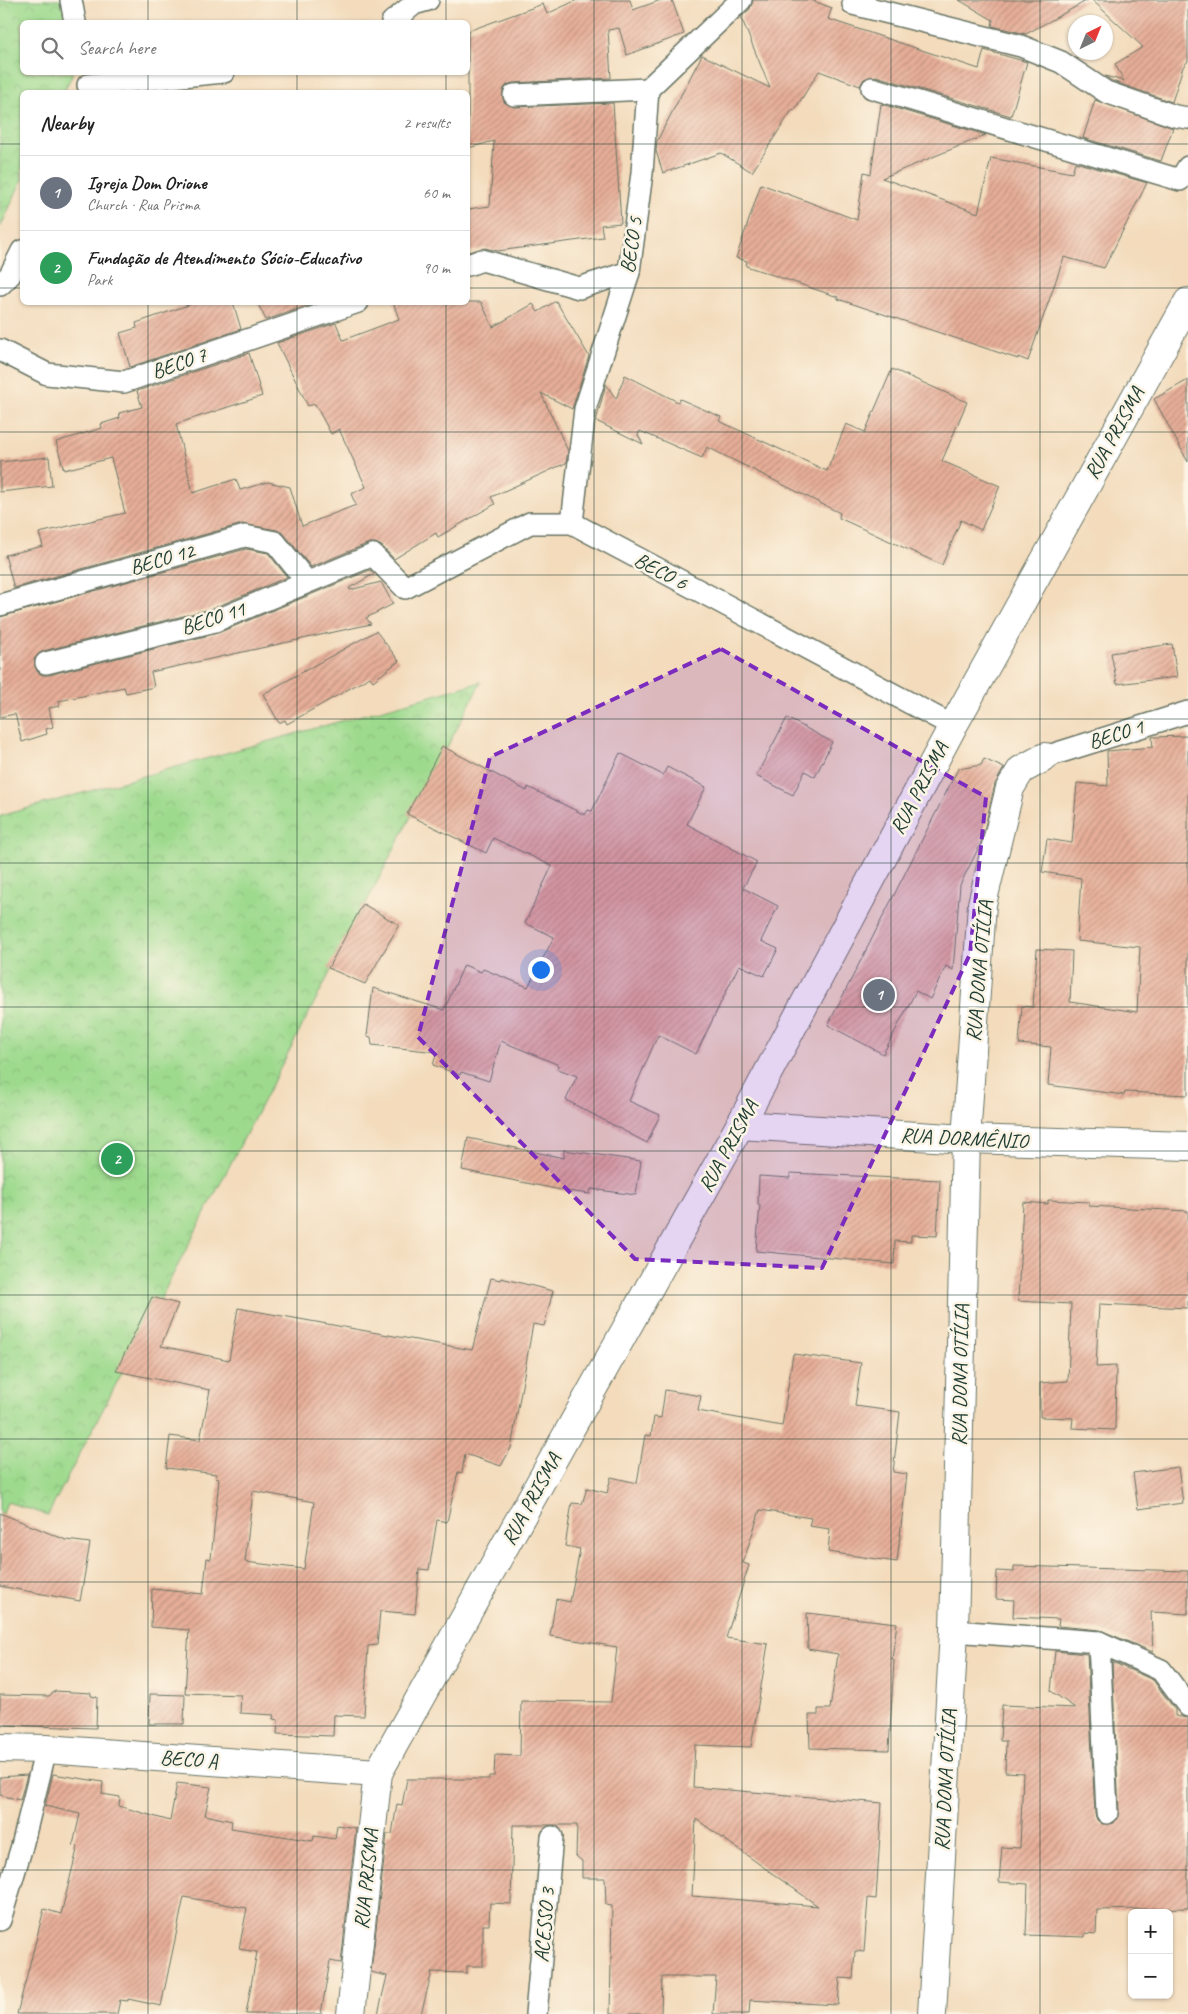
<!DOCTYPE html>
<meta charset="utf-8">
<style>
:root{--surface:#fff;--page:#f6f6f6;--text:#222;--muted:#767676;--line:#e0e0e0;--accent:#db2777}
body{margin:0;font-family:Caveat,sans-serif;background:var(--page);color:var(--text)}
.controls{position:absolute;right:15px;bottom:15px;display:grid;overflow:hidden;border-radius:8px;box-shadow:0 1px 4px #0004}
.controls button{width:45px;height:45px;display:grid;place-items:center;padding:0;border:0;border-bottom:1px solid var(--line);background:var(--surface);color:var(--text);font:25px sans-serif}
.compass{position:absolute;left:1068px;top:15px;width:45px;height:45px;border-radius:50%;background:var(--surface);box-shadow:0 1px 4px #0004;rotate:43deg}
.you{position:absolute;left:540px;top:969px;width:18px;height:18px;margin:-12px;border:4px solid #fff;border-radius:50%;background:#1a73e8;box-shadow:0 0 0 8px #1a73e833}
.badge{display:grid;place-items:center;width:32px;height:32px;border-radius:50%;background:var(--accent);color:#fff;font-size:16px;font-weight:700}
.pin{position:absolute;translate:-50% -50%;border:2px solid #fff;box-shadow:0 1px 5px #0006}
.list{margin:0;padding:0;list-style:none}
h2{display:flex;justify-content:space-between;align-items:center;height:65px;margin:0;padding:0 20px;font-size:21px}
h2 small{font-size:16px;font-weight:400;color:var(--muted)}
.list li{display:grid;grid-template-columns:32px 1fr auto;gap:15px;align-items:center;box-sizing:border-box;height:75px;padding:0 20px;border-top:1px solid var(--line)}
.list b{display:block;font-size:19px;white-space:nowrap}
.list p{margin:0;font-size:16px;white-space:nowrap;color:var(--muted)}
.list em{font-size:16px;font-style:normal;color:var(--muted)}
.icon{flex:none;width:28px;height:28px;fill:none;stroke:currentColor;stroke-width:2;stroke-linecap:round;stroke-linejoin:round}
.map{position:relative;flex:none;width:1188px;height:2014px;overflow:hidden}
.search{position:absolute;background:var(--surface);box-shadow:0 1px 4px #0004;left:20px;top:20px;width:450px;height:55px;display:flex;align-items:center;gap:12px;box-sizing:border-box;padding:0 18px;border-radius:8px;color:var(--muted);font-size:19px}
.panel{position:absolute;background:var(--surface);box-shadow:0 1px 4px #0004;left:20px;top:90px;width:450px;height:215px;border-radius:8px}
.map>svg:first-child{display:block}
.park{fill:url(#park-crowns);stroke:#5e8c61}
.building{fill:url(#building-hatch);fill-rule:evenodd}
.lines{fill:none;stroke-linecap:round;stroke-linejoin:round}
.service-casing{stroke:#697464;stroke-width:24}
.minor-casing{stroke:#697464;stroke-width:30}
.service{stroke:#fff;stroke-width:21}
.minor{stroke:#fff;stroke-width:28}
.marked{fill:#7b2cbf;fill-opacity:0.2;stroke:#7b2cbf;stroke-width:4;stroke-dasharray:10 6;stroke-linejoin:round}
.grid{fill:none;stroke:#1f3d34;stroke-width:1;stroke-opacity:0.55}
.labels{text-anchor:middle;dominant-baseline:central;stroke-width:5;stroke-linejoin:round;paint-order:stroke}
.street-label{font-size:21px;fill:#1f3d34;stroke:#fcf5e5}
</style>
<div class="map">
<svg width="1188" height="2014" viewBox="0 0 1188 2014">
<defs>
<pattern id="park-crowns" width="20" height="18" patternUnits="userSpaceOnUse" patternTransform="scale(1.25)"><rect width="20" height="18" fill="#9eda8e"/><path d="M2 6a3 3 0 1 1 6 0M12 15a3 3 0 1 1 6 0" fill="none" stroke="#88bc7b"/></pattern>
<pattern id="building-hatch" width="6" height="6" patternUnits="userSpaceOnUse" patternTransform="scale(1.25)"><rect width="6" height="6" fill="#e7ae98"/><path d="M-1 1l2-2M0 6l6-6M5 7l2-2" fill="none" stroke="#bb8f7d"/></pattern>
</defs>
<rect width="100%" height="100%" fill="#fcf5e5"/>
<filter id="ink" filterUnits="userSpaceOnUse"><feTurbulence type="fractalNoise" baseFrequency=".02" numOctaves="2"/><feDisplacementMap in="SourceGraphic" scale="10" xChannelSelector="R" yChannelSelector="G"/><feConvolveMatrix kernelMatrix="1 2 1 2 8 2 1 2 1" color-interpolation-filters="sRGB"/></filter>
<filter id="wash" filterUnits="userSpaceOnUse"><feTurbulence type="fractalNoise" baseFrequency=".0096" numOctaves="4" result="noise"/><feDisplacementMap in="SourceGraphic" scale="20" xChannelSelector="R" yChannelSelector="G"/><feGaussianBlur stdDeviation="1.12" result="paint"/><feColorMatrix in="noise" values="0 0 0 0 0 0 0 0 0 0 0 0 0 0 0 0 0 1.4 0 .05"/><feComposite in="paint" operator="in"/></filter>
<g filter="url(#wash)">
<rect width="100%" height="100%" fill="#f3dbbc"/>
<!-- park -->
<g class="park">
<polygon points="0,0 75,0 74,22 22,22 22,72 73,73 64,92 22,92 22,180 0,228"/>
<polygon points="481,682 48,1515 7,1502 0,1523 0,816"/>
</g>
<g id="blocks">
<!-- building -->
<g class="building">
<polygon points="577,0 630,0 633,10 661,0 672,0 684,34 627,55 619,28 608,30 611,78 513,83 507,85 503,90 504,102 514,107 613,103 621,223 601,225 603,237 498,251 485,248 468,252 468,209 490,206 494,141 468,148 468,31 543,4 547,14"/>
<polygon points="753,0 811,0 832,8 828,19 979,69 984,50 1027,62 1011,116 876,76 864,79 860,86 819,71 794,111 792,110 752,172 721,153 663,173 656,151 657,141 702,55 770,88 741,17 750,9"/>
<polygon points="959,0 1088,0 1026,34 992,26 993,20"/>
<polygon points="1092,0 1188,0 1188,61 1183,67 1172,102 1112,81 1105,76 1124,81 1115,64 1143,47"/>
<polygon points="1095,100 1173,128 1161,161 1083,138"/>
<polygon points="881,104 986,135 882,178 978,213 991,158 1072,173 1075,162 1147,183 1104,268 1064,257 1028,361 1018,357 1018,359 838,299 838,297 746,266 747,261 736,258 761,184 857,220 864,172 871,174"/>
<polygon points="556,301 589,356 572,409 541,393 568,451 566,463 491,497 495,504 438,537 436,533 394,559 382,546 375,543 369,543 311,567 284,534 277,530 242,524 14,588 5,555 43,546 39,533 125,513 111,458 64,470 56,442 102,428 101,424 120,418 119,413 142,407 137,391 249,353 262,396 176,424 193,493 236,479 240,490 268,482 290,487 302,526 356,505 351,494 366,487 339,429 331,434 315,404 308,406 277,343 336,323 343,340 399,319 393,302 481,302 493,327 533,304 538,312"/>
<polygon points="197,302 233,302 241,329 130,367 120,333 137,328 136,323"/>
<polygon points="257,302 318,302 266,320"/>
<polygon points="892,369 967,402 942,461 1000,486 981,530 961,520 942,565 839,518 840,513 707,447 702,458 640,431 638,435 643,444 596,421 606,384 616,399 625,375 678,402 680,399 721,417 719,421 827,471 846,424 865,432"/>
<polygon points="1188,380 1188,462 1154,399"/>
<polygon points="49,457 52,486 0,492 0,462"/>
<polygon points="246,549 268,553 287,577 211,609 43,651 34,659 37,671 42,675 49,675 218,633 370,570 374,574 349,588 350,590 381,582 393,604 366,618 371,624 151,672 154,687 126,693 124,687 59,701 60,706 49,708 53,727 46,729 47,734 22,742 15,714 0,717 0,617"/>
<polygon points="376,631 399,661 373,681 370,677 287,724 285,720 279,723 263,694"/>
<polygon points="1172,644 1177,677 1117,684 1111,653"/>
<polygon points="787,718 832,742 815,777 805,771 793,795 756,776"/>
<polygon points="1188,736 1188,1095 1125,1092 1124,1095 1048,1085 1051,1047 1019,1044 1022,1006 1033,1007 1037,949 1072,951 1070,1002 1137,1012 1140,947 1077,941 1081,878 1042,872 1047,839 1072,843 1077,783 1108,786 1107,751 1153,747 1152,737"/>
<polygon points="442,746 527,791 528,787 585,815 588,810 592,811 620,753 663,775 667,767 706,787 687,824 757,862 743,888 778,906 761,941 778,949 764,976 739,965 696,1054 658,1035 629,1101 660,1115 647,1143 566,1100 577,1076 558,1069 559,1065 501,1041 489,1081 461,1072 460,1075 433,1065 437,1052 372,1045 371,1037 367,1036 373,988 444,1010 464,965 481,972 483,969 528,987 554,937 525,923 552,866 493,838 486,853 407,814"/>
<polygon points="984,759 1004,768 995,784 981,843 960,885 953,970 946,966 930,999 916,991 883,1054 828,1025 958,769 981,765"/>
<polygon points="363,904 399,925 365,984 328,968"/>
<polygon points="468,1138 564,1158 564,1150 641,1161 636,1195 591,1189 590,1194 566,1191 462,1170"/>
<polygon points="790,1173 940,1180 937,1236 911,1235 911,1242 895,1241 894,1264 756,1251 760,1205 758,1205 759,1176 790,1178"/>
<polygon points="1048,1200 1089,1202 1089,1206 1188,1211 1188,1308 1099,1304 1096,1367 1116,1366 1115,1430 1072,1428 1073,1418 1040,1417 1040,1383 1068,1381 1071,1304 1018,1301 1023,1202 1048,1204"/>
<path d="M491,1278L501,1280V1278L553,1291L544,1326L533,1324L511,1448L501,1466L465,1454L462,1473L458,1472L447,1522L437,1520L429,1570L419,1569L415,1614L380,1611L377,1645L368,1646L364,1716L334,1715L333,1736L277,1734L278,1720L273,1719L274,1715L240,1713L241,1695L185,1693L189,1630L151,1627L152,1589L203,1594L207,1558L211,1559L219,1479L216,1478L217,1474L166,1468L170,1436L200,1440L210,1390L116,1371L152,1297L178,1304L161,1346L229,1360L238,1308L472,1350ZM253,1491L314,1502L304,1569L245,1562Z"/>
<path d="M793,1354L861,1363L855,1406L900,1412L893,1472L907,1474L897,1562L828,1552L830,1529L809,1526L811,1518L760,1510L743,1563L749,1565L726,1638L768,1644L751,1747L695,1745L693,1787L882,1803L876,1899L868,1898L864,1952L855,1951L853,1979L840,1978L838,2005L750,2000L749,2014H713L716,1977H662L661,2014H610L612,1906L606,1905L605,1878H582V1861L576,1856L577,1825H513L511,1904L490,1903L489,1925H483V1966H467V1973L432,1972L421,2014H378L387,1976L371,1972L387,1834H392L397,1804L402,1805L407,1779H489V1776H494L495,1755L520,1756L521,1701L611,1702L617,1647L550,1636L556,1599L570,1602L580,1549L565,1546L572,1503L582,1504L587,1488L607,1493L611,1477L637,1483L645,1435L651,1436L654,1417L661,1418L665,1390L701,1396L698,1411L782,1426ZM696,1819L818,1906L692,1896Z"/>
<polygon points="1178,1467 1183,1503 1138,1509 1133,1473"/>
<polygon points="0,1513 66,1540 90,1543 80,1601 0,1586"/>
<polygon points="1014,1566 1188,1571 1188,1614 1151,1612 1153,1652 1100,1630 1058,1626 1059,1619 1013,1617 1014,1600 996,1599 997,1571 1014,1572"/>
<polygon points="807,1613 897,1623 892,1659 894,1660 889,1750 810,1748 809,1715 818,1715 818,1709 830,1709 838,1654 808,1649"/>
<polygon points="1055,1651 1087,1654 1095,1814 1097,1820 1102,1824 1114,1823 1119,1812 1112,1662 1153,1680 1175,1710 1175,1716 1188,1718 1188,1908 1097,1910 1096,1934 1085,1933 1085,1937 1026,1935 1028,1884 999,1882 1002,1847 1020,1848 1023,1773 1005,1772 1006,1741 1000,1741 1002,1705 1075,1708 1051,1691"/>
<polygon points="55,1691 91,1693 91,1696 97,1697 96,1728 0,1725 0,1695 49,1696"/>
<polygon points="150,1694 185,1695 184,1724 149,1724"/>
<polygon points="53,1774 103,1782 102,1794 120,1797 119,1806 170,1821 177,1783 211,1787 205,1815 232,1821 231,1828 313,1841 314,1836 335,1839 337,1825 356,1828 341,1963 330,1961 321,2014 246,2014 257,1952 239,1949 247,1908 184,1897 161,2006 128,1999 128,2001 120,2000 117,2014 17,2014 44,1909 61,1914 78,1846 73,1845 80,1814 45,1806"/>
<polygon points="27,1775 20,1800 0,1795 0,1777"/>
</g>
</g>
</g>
<g filter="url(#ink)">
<use href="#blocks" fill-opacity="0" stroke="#697464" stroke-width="1"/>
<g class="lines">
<defs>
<g id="service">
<polyline points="71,0 75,22"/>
<polyline points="853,4 1021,46 1061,62 1106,92 1175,116 1188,118"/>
<polyline points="392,22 414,4 428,0"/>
<polyline points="88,85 224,72"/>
<polyline points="872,88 1180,180 1188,167"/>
<polyline points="514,95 648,89"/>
<polyline points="468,265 482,260 579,288 629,272"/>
<polyline points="0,285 10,275 22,251"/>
<polyline points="0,350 47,374 124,382 358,302"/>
<polyline points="572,523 585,409 629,272 642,173 648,89 741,0"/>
<polyline points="0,605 245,536 275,542 307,582"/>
<polyline points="46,663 215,621 373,555 405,588 530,523 572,523 953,726"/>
<polyline points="1045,757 1188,712"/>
<polyline points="954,1631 1099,1642 1161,1670 1188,1706"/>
<polyline points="1099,1642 1107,1813"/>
<polyline points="0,1920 22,1846 46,1749"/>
<polyline points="536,2014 552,1837"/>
</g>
<g id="minor">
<polyline points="740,1125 966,1139 1188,1146"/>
<polyline points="0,1748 46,1749 378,1773"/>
<polyline points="351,2014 378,1773 740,1125 953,726 1188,302"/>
<polyline points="932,2014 954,1631 966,1139 982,904 1010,788 1021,770 1045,757"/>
</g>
</defs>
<!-- service casing -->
<use href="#service" class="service-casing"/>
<!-- minor casing -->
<use href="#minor" class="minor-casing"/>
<!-- service -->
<use href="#service" class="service"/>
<!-- minor -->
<use href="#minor" class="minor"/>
</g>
</g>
<!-- marked area -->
<path class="marked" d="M721,649L986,797L970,954L822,1268L635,1259L418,1037L490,757Z"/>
<!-- grid -->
<path class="grid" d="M148,0V22M297,0V22M446,0V22M594,0V2014M742,0V2014M891,0V2014M1040,0V2014M148,72V92M297,72V92M446,72V92M0,144H22M468,144H1188M0,288H22M468,288H1188M148,302V2014M297,302V2014M446,302V2014M0,432H1188M0,575H1188M0,719H1188M0,863H1188M0,1007H1188M0,1151H1188M0,1295H1188M0,1439H1188M0,1582H1188M0,1726H1188M0,1870H1188"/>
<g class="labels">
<!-- street labels -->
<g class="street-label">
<text transform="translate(631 245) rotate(-81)">BECO 5</text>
<text transform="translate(179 363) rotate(-19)">BECO 7</text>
<text transform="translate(1114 433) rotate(-61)">RUA PRISMA</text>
<text transform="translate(162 559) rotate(-16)">BECO 12</text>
<text transform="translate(661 571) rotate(28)">BECO 6</text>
<text transform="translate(213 618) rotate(-18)">BECO 11</text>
<text transform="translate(1116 734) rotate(-17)">BECO 1</text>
<text transform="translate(919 788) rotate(-62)">RUA PRISMA</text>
<text transform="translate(979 971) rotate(-85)">RUA DONA OTÍLIA</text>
<text transform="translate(964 1138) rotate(3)">RUA DORMÊNIO</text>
<text transform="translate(728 1146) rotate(-61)">RUA PRISMA</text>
<text transform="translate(960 1375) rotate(-89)">RUA DONA OTÍLIA</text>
<text transform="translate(531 1499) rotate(-61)">RUA PRISMA</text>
<text transform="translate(189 1759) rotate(4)">BECO A</text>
<text transform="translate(945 1780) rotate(-87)">RUA DONA OTÍLIA</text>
<text transform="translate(366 1879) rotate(-84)">RUA PRISMA</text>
<text transform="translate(544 1925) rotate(-85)">ACESSO 3</text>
</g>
</g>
</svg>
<div class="controls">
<button>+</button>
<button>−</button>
</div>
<svg class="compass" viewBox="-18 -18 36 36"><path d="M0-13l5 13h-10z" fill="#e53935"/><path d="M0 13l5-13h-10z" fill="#767676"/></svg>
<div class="you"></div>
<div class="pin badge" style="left:879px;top:995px;background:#6b7280">1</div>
<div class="pin badge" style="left:117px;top:1159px;background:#2e9e5b">2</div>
<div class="search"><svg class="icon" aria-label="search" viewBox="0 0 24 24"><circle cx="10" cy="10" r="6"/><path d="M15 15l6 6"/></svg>Search here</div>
<section class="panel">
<h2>Nearby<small>2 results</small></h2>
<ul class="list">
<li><span class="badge" style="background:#6b7280">1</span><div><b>Igreja Dom Orione</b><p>Church · Rua Prisma</p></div><em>60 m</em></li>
<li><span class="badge" style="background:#2e9e5b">2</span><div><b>Fundação de Atendimento Sócio-Educativo</b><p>Park</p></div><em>90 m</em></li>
</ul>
</section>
</div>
